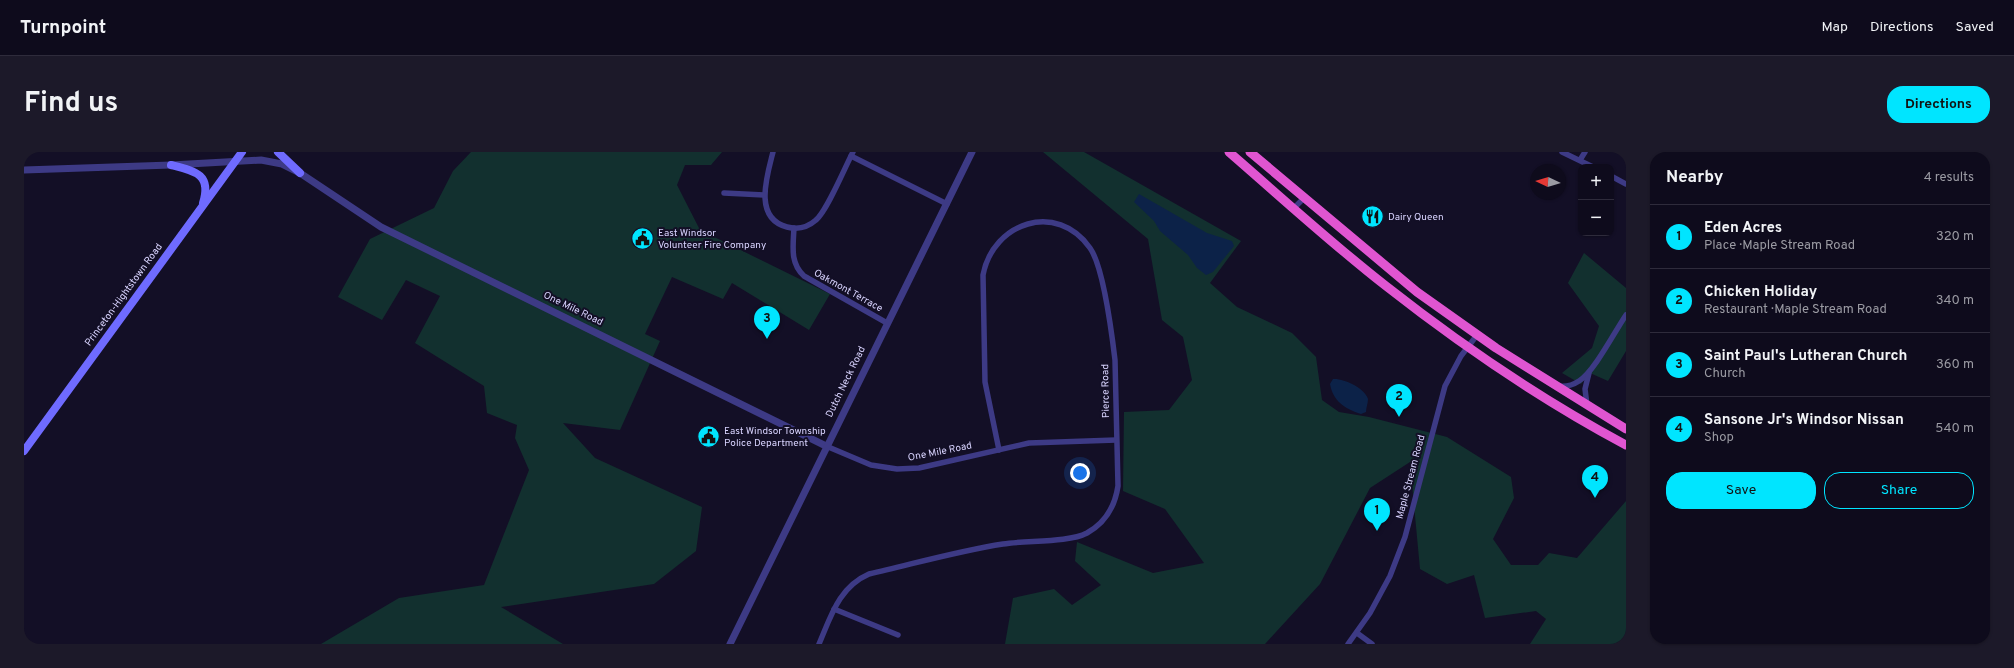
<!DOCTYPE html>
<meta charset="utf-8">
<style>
:root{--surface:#0e0b1c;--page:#1c1929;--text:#f1f3f6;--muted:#9b9ba3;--line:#2e2b3b;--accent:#00e5ff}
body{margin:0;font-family:Overpass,sans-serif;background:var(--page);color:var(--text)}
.controls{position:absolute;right:12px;top:12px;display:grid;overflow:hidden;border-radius:8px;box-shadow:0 1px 3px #0004}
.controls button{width:36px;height:36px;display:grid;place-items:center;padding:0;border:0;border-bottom:1px solid var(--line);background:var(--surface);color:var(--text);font:20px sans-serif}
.compass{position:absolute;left:1506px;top:12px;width:36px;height:36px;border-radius:50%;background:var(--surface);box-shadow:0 1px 3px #0004;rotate:274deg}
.you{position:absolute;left:1056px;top:321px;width:14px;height:14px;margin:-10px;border:3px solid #fff;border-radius:50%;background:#1a73e8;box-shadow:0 0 0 6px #1a73e833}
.badge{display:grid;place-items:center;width:26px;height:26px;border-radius:50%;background:var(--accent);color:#111;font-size:13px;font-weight:700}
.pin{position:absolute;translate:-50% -33px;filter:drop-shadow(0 1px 2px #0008)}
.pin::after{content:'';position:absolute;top:21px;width:14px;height:12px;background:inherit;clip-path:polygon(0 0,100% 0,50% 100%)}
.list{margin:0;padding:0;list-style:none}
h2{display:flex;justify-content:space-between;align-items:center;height:52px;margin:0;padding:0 16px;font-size:17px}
h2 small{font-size:13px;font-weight:400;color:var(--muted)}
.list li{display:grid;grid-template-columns:26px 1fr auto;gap:12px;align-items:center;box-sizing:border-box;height:64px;padding:0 16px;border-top:1px solid var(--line)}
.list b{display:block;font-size:15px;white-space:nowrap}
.list p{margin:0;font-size:13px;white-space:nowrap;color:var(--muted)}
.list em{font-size:13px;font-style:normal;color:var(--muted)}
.actions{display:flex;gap:8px;padding:12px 16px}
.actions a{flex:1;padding:9px 0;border:1px solid var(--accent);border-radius:16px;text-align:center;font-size:14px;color:var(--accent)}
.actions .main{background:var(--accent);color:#111}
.map{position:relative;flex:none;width:1602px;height:492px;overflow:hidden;border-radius:16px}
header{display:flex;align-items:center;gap:24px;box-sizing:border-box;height:56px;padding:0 20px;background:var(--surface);border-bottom:1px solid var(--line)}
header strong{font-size:19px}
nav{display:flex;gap:22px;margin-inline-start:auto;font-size:14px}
.intro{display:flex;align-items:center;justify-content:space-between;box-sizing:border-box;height:96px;padding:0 24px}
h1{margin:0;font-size:28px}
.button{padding:10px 18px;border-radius:16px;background:var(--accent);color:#111;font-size:14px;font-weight:700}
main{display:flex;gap:24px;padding:0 24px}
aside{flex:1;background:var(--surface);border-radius:16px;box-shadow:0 1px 3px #0004}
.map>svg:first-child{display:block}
.green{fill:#12302f}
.water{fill:#0c2248}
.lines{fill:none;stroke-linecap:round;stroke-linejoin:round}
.minor{stroke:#3d3a85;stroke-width:5.5}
.tertiary{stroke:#3d3a85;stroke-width:7}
.secondary{stroke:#6f6bff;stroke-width:8}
.trunk{stroke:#e055d1;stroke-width:9}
.labels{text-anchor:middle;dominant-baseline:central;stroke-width:4;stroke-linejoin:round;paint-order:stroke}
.poi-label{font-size:10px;fill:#d9d4ff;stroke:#130f26;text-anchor:start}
.street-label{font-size:10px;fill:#d9d4ff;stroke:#130f26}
</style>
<header>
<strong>Turnpoint</strong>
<nav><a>Map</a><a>Directions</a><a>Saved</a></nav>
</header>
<div class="intro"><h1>Find us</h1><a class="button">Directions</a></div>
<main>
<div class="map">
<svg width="1602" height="492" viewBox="0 0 1602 492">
<rect width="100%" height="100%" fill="#130f26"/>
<!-- green -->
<g class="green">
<polygon points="447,0 698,0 687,13 661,13 653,33 676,78 806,142 785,178 708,131 699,147 648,125 621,182 636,189 596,278 539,271 571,306 678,355 672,399 630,432 477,455 539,492 297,492 375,446 460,433 505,318 491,286 493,273 463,261 460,234 391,191 416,144 382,128 358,168 314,145 346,87 410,56 429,19"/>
<polygon points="1019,0 1060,0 1217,89 1186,131 1213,155 1268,181 1292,205 1298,248 1315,260 1345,265 1423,285 1487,325 1490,346 1469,387 1487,413 1514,413 1525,401 1553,406 1602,349 1602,492 1506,492 1522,467 1512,459 1461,466 1450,423 1423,432 1396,417 1386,310 1346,336 1296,432 1241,492 981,492 989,446 1030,437 1048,453 1077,433 1051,409 1053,390 1129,421 1180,411 1141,357 1099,339 1100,260 1145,258 1168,228 1159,185 1138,168 1124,87"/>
<polygon points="1560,101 1602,136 1602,199 1584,229 1566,221 1557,232 1538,221 1568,196 1575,174 1544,131"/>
</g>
<!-- water -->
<g class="water">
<polygon points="1115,42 1183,81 1208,89 1210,94 1189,120 1182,123 1173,116 1164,103 1136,79 1130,69 1110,50"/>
<path d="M1309,227C1319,226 1341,236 1344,247C1344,251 1342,256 1342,260L1337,262C1321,257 1309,249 1306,232Z"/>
</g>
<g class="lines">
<!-- minor -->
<g class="minor">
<path d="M749,0C743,24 729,66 763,75C774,78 784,75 792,68C803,59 821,15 829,0"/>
<polyline points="1538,0 1569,15"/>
<polyline points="827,4 923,52"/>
<polyline points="1556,8 1561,0"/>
<polyline points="1587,24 1602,32"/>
<polyline points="700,41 740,43"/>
<polyline points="1270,56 1280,46"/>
<path d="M770,76C769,95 766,111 780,124L863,171"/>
<path d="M1534,234C1541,235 1549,233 1555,229C1570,220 1591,179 1602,163"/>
<polyline points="1563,253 1561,237 1565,221"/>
<polyline points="802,294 847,313 873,317 895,316 1005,291 1092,288"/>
<polyline points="810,457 874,483"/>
<polyline points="1333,481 1348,492"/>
<path d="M795,492C807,464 815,435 845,422C889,412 934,399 979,392C1002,388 1044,391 1063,381C1081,371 1091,354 1094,334L1091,208C1088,183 1079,114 1066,96C1033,49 969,70 959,123L961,230L975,298"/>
<polyline points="1324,492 1346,461 1366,424 1381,385 1421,234 1437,204 1453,183"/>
</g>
<!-- tertiary -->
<g class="tertiary">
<polyline points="0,18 147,13 237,8 258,12 276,21 357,75 802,294"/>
<polyline points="706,492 948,0"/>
</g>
<!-- secondary -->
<g class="secondary">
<polyline points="254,0 276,21"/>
<path d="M147,13C171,19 188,22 179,51"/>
<polyline points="0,299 218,0"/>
</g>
<!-- trunk -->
<g class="trunk">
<path d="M1205,0C1257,45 1308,92 1362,134C1437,193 1518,248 1602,293"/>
<polyline points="1226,0 1393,140 1472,196 1602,277"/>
</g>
</g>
<!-- icons -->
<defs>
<symbol id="restaurant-disc" viewBox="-11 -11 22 22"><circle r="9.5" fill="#00e5ff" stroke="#130f26"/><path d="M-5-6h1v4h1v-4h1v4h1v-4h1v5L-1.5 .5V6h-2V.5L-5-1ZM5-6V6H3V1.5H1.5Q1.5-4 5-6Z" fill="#111"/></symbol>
<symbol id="civic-disc" viewBox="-11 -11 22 22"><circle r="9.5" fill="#00e5ff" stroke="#130f26"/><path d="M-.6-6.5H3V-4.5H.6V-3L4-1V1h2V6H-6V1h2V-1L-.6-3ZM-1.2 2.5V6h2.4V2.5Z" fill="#111"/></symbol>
</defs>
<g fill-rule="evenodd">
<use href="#restaurant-disc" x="1336" y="52" width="25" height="25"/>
<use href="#civic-disc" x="606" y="74" width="25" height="25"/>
<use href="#civic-disc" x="672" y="272" width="25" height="25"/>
</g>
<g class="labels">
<!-- poi labels -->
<g class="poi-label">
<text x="1364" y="65">Dairy Queen</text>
<text x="634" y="81">East Windsor<tspan x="634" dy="12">Volunteer Fire Company</tspan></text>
<text x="700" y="279">East Windsor Township<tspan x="700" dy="12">Police Department</tspan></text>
</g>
<!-- street labels -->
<g class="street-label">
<text transform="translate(824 139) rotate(29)">Oakmont Terrace</text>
<text transform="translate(100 143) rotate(-54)">Princeton-Hightstown Road</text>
<text transform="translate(549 157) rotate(26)">One Mile Road</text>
<text transform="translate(822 230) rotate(-64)">Dutch Neck Road</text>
<text transform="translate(1082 239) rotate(-91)">Pierce Road</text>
<text transform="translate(916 300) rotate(-11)">One Mile Road</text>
<text transform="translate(1387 325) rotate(-75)">Maple Stream Road</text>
</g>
</g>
</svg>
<div class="controls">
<button>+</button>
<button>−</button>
</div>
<svg class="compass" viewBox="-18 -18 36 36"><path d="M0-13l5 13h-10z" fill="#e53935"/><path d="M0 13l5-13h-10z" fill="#9b9ba3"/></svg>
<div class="you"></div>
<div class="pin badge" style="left:1353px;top:379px">1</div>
<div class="pin badge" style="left:1375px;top:265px">2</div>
<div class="pin badge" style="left:743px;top:187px">3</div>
<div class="pin badge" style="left:1571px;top:346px">4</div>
</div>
<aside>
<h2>Nearby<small>4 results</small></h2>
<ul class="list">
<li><span class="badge">1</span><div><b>Eden Acres</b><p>Place · Maple Stream Road</p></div><em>320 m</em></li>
<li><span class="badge">2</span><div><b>Chicken Holiday</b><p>Restaurant · Maple Stream Road</p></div><em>340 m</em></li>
<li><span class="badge">3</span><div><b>Saint Paul's Lutheran Church</b><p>Church</p></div><em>360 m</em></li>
<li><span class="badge">4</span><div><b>Sansone Jr's Windsor Nissan</b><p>Shop</p></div><em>540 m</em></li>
</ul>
<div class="actions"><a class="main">Save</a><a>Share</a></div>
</aside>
</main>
